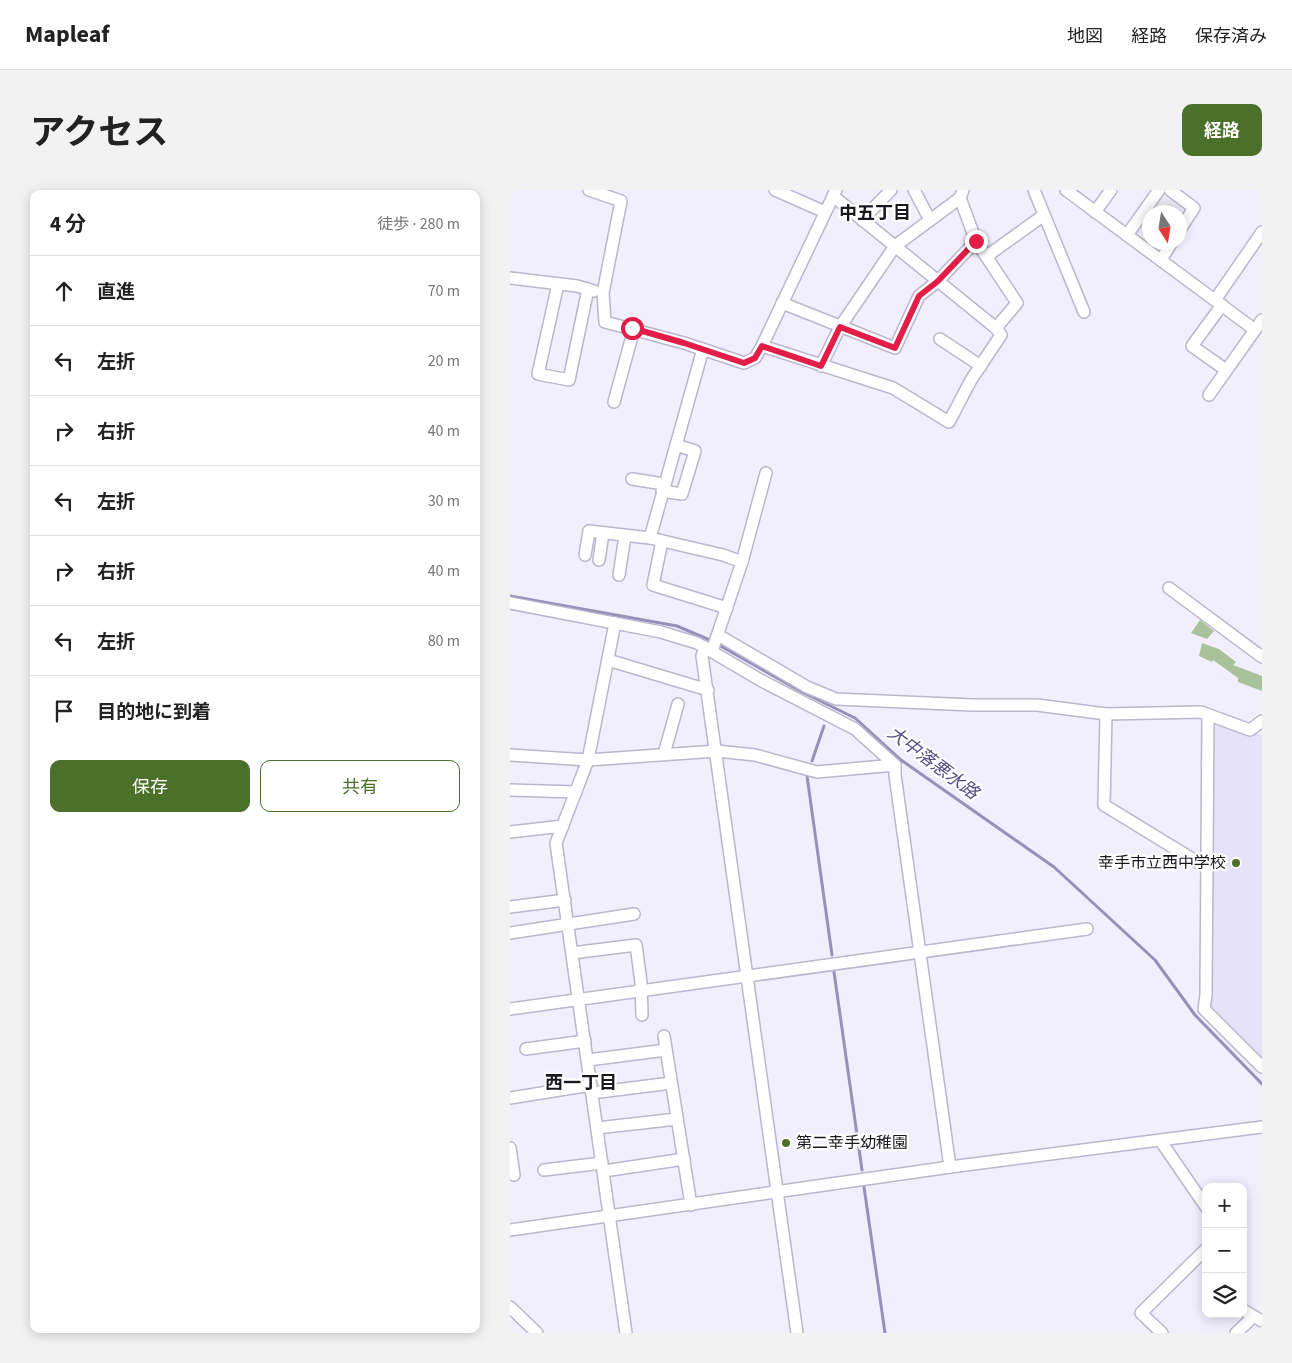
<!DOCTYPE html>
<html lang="ja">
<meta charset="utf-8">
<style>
:root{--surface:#fff;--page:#f2f2f2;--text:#222;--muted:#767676;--line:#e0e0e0;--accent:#4b7029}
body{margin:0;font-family:"Source Sans 3","Noto Sans JP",sans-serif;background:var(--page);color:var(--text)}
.controls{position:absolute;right:15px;bottom:15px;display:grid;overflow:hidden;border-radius:10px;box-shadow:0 2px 12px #0003}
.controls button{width:45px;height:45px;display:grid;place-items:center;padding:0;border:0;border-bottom:1px solid var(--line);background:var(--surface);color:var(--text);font:25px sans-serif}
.compass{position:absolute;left:632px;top:15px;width:45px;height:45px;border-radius:50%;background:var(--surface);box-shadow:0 2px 12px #0003;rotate:168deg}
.stop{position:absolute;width:15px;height:15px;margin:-11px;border:4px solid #e11d48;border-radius:50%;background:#fff}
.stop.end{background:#e11d48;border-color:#fff;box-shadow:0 1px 5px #0008}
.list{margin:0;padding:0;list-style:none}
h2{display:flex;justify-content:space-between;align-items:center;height:65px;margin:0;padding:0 20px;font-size:21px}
h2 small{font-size:16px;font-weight:400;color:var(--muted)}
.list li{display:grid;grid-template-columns:32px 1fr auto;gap:15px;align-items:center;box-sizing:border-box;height:70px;padding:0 20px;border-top:1px solid var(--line)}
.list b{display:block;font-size:19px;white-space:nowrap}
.list em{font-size:16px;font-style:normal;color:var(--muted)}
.actions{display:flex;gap:10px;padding:15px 20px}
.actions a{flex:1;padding:11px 0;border:1px solid var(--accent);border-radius:10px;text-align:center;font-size:18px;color:var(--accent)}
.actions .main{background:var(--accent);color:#fff}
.icon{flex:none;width:28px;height:28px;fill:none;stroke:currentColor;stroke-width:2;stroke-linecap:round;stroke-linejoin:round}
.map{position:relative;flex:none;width:752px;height:1143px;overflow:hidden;border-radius:10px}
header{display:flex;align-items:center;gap:30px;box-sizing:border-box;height:70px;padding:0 25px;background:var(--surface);border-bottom:1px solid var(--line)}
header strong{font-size:24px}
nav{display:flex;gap:28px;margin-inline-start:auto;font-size:18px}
.intro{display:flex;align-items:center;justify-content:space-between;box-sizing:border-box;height:120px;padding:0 30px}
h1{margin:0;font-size:35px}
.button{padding:12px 22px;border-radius:10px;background:var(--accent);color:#fff;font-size:18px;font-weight:700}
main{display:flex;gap:30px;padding:0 30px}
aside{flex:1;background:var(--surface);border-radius:10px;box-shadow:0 2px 12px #0003}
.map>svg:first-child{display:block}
.built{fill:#e5e2fa}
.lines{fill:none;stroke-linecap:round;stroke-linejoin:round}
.stream{stroke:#9790bb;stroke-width:3}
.building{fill:#aac299}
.minor-casing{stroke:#bab6cd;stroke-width:14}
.minor{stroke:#fff;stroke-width:11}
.route{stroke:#e11d48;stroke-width:6}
.poi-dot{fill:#4b7029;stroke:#fff;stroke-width:2}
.labels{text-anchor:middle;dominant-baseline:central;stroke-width:4.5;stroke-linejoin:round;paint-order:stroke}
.poi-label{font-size:16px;fill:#191820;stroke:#fff;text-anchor:end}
.neighbourhood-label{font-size:18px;font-weight:bold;fill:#191820;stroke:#fff}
.water-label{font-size:18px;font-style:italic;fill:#594d87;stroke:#fff}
</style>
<header>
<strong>Mapleaf</strong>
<nav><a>地図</a><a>経路</a><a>保存済み</a></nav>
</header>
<div class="intro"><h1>アクセス</h1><a class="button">経路</a></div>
<main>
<aside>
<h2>4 分<small>徒歩 · 280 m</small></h2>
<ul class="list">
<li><svg class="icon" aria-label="ahead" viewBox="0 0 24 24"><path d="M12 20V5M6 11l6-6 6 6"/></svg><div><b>直進</b></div><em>70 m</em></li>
<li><svg class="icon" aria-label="left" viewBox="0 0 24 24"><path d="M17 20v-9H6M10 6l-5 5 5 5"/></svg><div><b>左折</b></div><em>20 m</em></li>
<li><svg class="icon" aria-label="right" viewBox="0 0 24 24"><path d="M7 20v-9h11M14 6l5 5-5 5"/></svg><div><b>右折</b></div><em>40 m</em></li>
<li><svg class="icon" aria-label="left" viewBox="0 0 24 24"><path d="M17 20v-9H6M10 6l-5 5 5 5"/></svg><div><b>左折</b></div><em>30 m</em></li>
<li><svg class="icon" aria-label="right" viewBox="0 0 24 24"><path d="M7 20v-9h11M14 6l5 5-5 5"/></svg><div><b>右折</b></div><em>40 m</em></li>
<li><svg class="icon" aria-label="left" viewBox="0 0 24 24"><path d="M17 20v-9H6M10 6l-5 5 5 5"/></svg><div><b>左折</b></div><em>80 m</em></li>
<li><svg class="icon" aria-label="arrive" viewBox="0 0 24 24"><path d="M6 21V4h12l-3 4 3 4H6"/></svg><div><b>目的地に到着</b></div></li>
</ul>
<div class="actions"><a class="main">保存</a><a>共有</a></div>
</aside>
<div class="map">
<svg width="752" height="1143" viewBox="0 0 752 1143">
<rect width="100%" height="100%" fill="#f1effd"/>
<!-- built -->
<polygon class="built" points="705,531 752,545 752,872 701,822 701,532"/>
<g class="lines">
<!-- stream -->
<g class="stream">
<polyline points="0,406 167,436 202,451"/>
<polyline points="207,454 290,501 345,528 391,570 544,677 645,770 685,825 752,894"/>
<polyline points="302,571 314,536"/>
<polyline points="297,586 322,765"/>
<polyline points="324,782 352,980"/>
<polyline points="354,997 375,1143"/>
</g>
</g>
<!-- building -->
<g class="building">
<polygon points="690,430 704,441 697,449 681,443"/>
<polygon points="692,453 709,459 726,472 723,475 752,486 752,501 728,492 728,488 703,470 702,472 689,466"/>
</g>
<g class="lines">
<defs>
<g id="minor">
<polyline points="79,0 111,11 93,103 95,132 174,153 234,173 245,168 252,156 326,0"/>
<polyline points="265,0 315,22"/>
<polyline points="404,0 420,30"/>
<polyline points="524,0 574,122"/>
<polyline points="556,0 745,140"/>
<polyline points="660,0 684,18 669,41"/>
<polyline points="323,6 486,138 507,113 466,51 450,8"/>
<polyline points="585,22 601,0"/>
<polyline points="352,30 381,0"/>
<polyline points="617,45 649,0"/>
<polyline points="477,66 534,25"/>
<polyline points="651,70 662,52"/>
<polyline points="0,88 67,96 84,101"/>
<polyline points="48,94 28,184 59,190 78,99"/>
<polyline points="705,110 752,42"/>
<polyline points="272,113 385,158 409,106 428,91 466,51"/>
<polyline points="712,115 682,156 716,180"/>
<polyline points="430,149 471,176"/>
<polyline points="252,156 383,198 439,232 461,190 491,145 486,138"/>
<polyline points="193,159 140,348 213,365 232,372 202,461"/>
<polyline points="311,176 330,137 385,56 450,8 453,0"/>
<polyline points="699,205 752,130"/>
<polyline points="104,212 124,139"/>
<polyline points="122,289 154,294"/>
<polyline points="152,301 172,304 185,261 166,255"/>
<polyline points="152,351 143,395 217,418"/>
<polyline points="75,365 79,341 140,348"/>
<polyline points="89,370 93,343"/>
<polyline points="232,372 256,283"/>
<polyline points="109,385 115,346"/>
<polyline points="659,398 752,467"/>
<polyline points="0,413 151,442 187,453 252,491 345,539 385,575"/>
<polyline points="105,433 78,570 46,653 116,1143"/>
<polyline points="208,445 297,497 326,509 462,515 527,515 596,524 691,522 740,540 752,531"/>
<polyline points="195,457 192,466 287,1143"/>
<polyline points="98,470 198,500"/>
<polyline points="596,524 594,615 697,678"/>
<polyline points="698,525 696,805 694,819 752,877"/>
<polyline points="154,564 168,514"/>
<polyline points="0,565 78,570 207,561 245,565 307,582 385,575 385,585 440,977"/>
<polyline points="0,600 66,602"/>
<polyline points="0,642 53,636"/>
<polyline points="0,717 55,710"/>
<polyline points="0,743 124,724"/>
<polyline points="62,763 126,755 131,792 132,825"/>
<polyline points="0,819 577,739"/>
<polyline points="154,846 181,1015"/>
<polyline points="16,859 75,851"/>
<polyline points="78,870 156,860"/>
<polyline points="82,903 161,893"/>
<polyline points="0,908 81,895"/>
<polyline points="87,938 167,929"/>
<polyline points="650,950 696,1017"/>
<polyline points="0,958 4,985"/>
<polyline points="34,980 92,973"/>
<polyline points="94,981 174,969"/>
<polyline points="0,1040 440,977 752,937"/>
<polyline points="0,1117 27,1143"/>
<polyline points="733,1120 752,1131"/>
<polyline points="652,1143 631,1123 696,1059"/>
<polyline points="726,1143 743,1127"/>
</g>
</defs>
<!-- minor casing -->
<use href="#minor" class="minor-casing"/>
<!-- minor -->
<use href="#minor" class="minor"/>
</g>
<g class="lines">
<!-- route -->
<polyline class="route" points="122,138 174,153 234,173 245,168 252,156 311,176 330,137 385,158 409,106 428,91 466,51"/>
</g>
<!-- markers -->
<g class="poi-dot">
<circle cx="726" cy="673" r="5"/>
<circle cx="276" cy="953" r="5"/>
</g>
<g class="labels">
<!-- poi labels -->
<g class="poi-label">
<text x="716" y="673">幸手市立西中学校</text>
<text x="286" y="953" text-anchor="start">第二幸手幼稚園</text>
</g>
<!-- neighbourhood labels -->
<g class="neighbourhood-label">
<text x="365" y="23">中五丁目</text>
<text x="71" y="893">西一丁目</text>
</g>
<!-- water labels -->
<g class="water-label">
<text transform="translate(423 573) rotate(37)">大中落悪水路</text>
</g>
</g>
</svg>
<div class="controls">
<button>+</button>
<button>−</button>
<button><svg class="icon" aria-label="layers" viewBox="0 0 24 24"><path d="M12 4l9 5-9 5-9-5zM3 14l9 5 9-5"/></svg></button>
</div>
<svg class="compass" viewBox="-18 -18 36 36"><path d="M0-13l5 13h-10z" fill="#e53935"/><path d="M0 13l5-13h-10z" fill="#767676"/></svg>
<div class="stop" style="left:122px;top:138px"></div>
<div class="stop end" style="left:466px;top:51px"></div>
</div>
</main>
